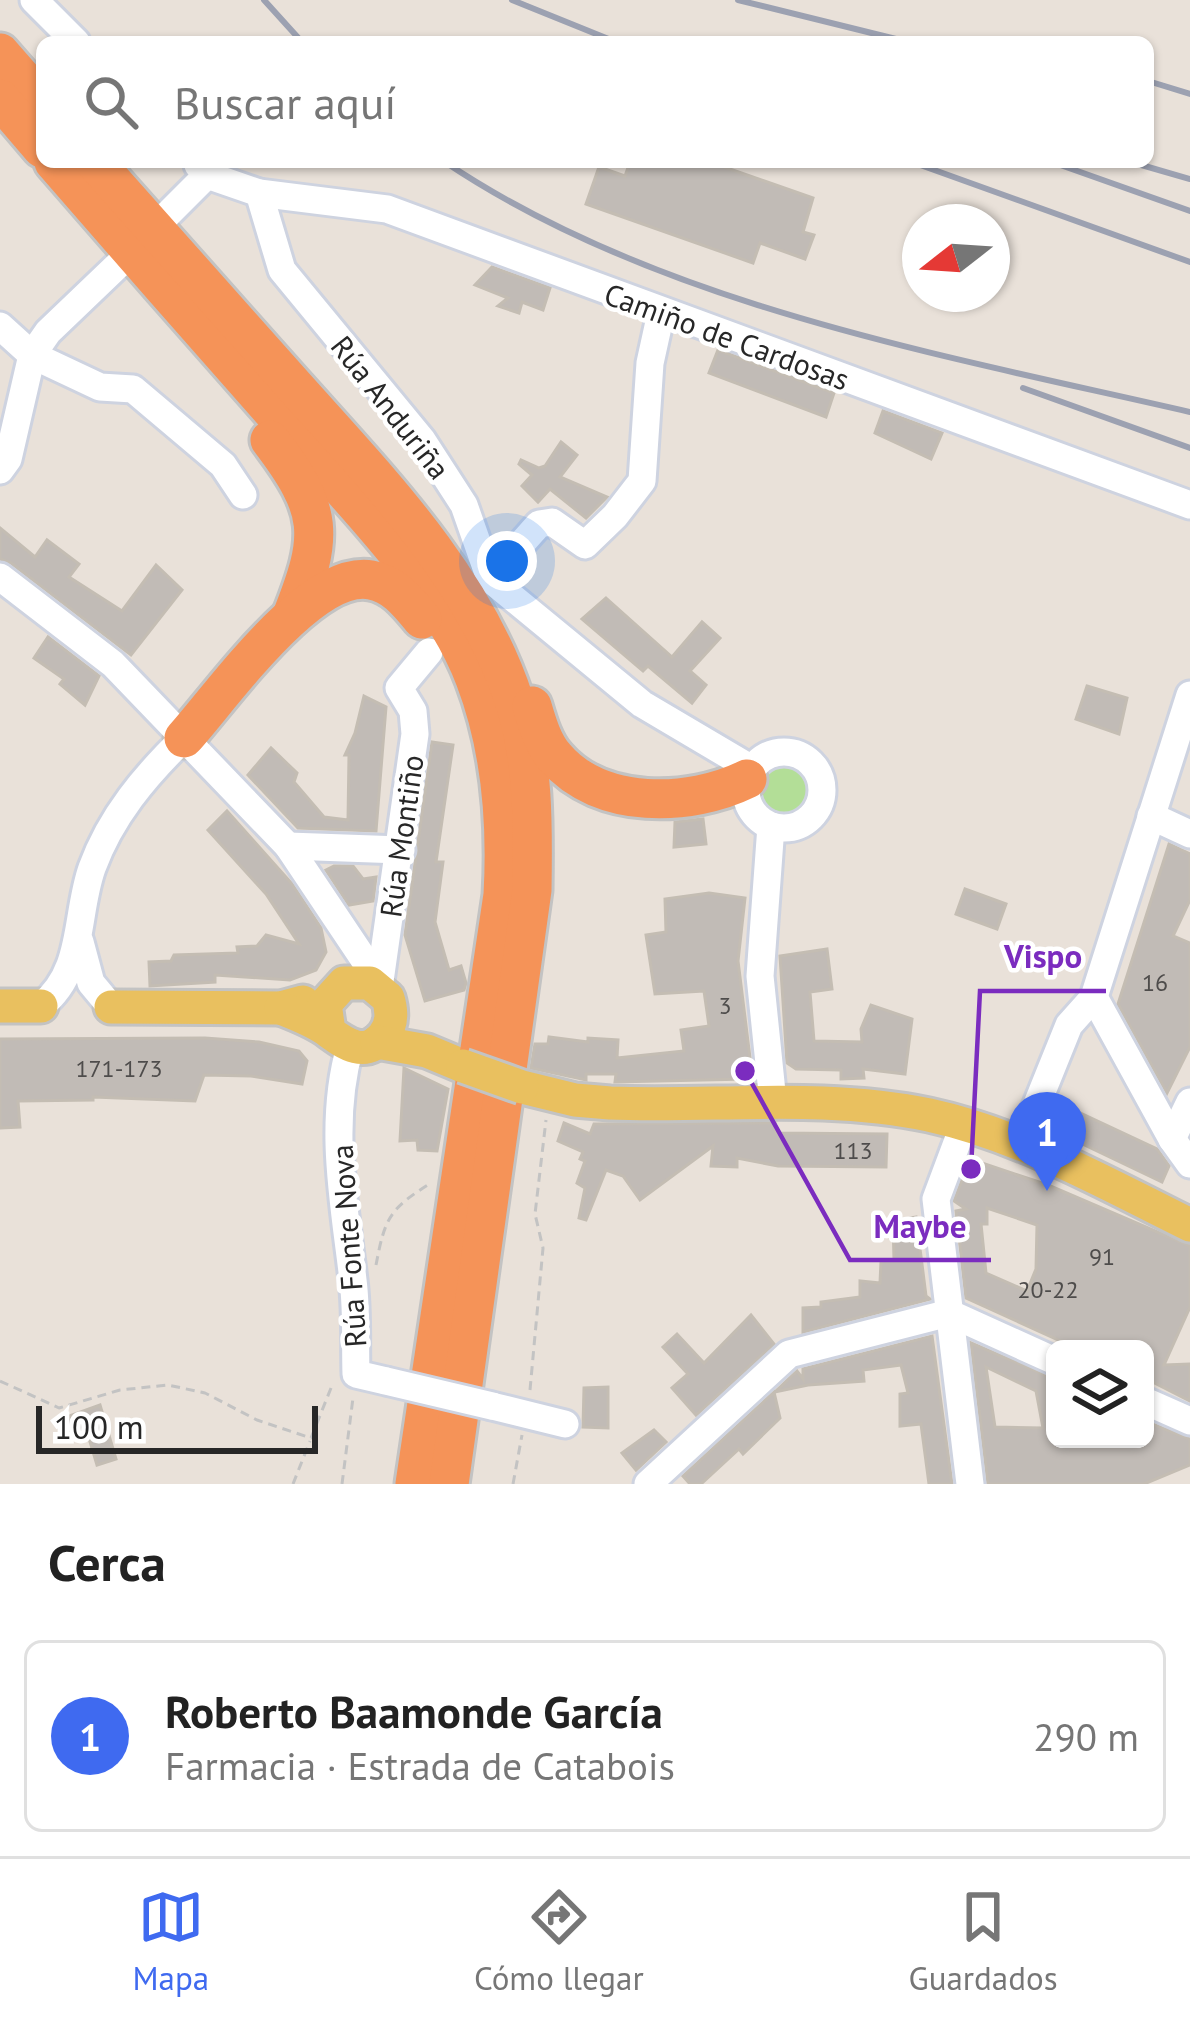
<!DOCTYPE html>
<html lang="es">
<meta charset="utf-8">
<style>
:root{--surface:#fff;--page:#f6f6f6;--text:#222;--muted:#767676;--line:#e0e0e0;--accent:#3f6af0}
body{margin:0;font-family:"PT Sans",sans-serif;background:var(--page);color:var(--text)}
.controls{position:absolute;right:36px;bottom:36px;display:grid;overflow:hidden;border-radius:18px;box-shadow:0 3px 9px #0004}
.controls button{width:108px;height:108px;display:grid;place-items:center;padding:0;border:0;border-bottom:3px solid var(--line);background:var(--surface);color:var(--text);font:60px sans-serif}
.compass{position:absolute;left:902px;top:204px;width:108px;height:108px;border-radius:50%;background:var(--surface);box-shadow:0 3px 9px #0004;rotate:253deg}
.scale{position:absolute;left:36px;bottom:30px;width:282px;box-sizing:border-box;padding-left:12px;border:6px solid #272727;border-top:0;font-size:33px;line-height:42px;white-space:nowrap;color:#272727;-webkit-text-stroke:9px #fff;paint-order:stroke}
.you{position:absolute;left:507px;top:561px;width:42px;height:42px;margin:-30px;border:9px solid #fff;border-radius:50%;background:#1a73e8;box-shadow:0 0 0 18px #1a73e833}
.badge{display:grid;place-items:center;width:78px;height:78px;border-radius:50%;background:var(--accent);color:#fff;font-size:39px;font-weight:700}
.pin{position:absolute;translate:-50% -99px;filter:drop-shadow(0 3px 6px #0008)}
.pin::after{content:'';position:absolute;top:63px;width:42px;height:36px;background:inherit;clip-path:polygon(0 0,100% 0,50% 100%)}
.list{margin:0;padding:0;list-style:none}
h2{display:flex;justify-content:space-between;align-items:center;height:156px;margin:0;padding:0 48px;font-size:51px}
h2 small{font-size:39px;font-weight:400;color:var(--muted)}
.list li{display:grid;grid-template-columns:78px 1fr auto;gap:36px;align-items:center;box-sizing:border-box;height:192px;margin:0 24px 24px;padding:0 24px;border:3px solid var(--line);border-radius:18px}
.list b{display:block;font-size:45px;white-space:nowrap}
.list p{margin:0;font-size:39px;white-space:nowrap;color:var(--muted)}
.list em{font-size:39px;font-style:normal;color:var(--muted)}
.icon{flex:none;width:66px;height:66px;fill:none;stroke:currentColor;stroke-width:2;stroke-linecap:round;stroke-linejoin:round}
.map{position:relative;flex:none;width:1190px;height:1484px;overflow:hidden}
.search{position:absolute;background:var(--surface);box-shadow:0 3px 9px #0004;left:36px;right:36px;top:36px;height:132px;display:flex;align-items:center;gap:30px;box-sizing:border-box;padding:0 42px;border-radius:18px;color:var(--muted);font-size:45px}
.sheet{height:372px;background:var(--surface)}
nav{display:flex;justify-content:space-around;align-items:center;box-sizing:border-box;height:168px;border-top:3px solid var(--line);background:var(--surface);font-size:33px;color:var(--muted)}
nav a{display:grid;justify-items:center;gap:6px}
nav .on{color:var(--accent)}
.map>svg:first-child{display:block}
.green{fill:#b3de97}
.building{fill:#c1bbb6;stroke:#c4bdb3;stroke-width:3;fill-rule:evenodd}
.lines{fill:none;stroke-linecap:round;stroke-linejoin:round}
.minor-casing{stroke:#ced3e0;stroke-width:33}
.major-casing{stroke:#c3c3c3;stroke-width:39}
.highway-casing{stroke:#c3c3c3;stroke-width:45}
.path{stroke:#c3c3c3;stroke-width:3;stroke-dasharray:9 6;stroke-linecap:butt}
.minor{stroke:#fff;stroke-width:27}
.major{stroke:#e9c05f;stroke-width:33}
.highway{stroke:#f59358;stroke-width:39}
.rail{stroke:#9ca1b1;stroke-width:6}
.minor-bridge-casing{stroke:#ced3e0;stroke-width:33;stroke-linecap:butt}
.major-bridge-casing{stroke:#c3c3c3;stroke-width:39;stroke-linecap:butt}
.minor-bridge{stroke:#fff;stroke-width:27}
.major-bridge{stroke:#e9c05f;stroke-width:33}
.labels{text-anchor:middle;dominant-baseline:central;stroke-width:9;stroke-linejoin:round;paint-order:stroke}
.number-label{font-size:24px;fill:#4e4c4b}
.street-label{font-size:30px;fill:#272727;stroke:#fff}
.leader{fill:none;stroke:#7b2cbf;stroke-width:4.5}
.callout-dot{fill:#7b2cbf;stroke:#fff;stroke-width:4.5}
.callout-label{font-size:33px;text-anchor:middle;font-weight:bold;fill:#7b2cbf;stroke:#fff;stroke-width:9;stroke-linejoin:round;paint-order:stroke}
</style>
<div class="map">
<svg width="1190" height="1484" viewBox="0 0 1190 1484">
<rect width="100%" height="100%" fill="#e9e1d9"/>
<!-- green -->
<circle class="green" cx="786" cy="789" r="26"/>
<!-- building -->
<g class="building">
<polygon points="630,162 710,162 813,198 803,232 814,235 805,259 760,243 753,263 586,204 599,167 625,176"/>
<polygon points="492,267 550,288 543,310 522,302 519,313 498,306 508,298 475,285"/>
<polygon points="718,350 834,393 826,417 709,373"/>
<polygon points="883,411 942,433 931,459 875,433"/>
<polygon points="561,442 577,455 560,477 607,497 586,518 550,489 538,502 522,486 532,475 519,464 521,460 539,468 545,466"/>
<polygon points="0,528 35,557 47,540 79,564 69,577 122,611 156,565 182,590 131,655 11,563 0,559"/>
<polygon points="606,598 672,657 702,622 720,638 690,671 706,685 692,703 648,666 643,671 582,619"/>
<polygon points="48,637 99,676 85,705 60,684 64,679 34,658"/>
<polygon points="1087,686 1127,698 1119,734 1076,719"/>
<polygon points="364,696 386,707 376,831 298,828 248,775 271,748 297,773 294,782 324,817 348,820 349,755 345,755 355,733"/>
<polygon points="432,742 453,745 436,862 443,862 435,922 449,970 461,966 466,983 464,990 425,1001 405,935"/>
<polygon points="227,811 292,884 321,928 326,952 316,970 290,980 215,975 215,982 150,986 149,962 171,961 174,955 238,953 237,947 257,946 266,935 299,944 266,894 208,830"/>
<polygon points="703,819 706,844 674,847 675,822"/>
<polygon points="1169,844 1190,854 1190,900 1173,936 1190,943 1190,1047 1167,1093 1118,1004"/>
<polygon points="334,866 353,866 363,879 376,877 373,901 349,905 326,870"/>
<polygon points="965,889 1006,904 997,929 956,914"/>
<polygon points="709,893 745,898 738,961 752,1074 747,1079 615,1082 616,1074 586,1074 586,1080 531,1068 535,1044 548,1044 549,1037 588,1042 588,1038 618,1040 617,1058 684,1051 681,1030 709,1026 704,991 655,994 646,935 666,932 665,899"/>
<polygon points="827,949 832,989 810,992 814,1041 862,1042 861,1029 871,1005 912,1019 905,1074 863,1069 864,1078 841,1079 841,1070 796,1069 787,1063 780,956"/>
<polygon points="205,1038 259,1042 299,1051 307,1061 302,1084 251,1076 204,1075 195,1101 93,1097 93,1100 18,1101 20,1127 0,1128 0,1039"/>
<polygon points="404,1068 448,1089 437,1151 418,1150 417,1140 400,1141"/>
<polygon points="1057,1102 1157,1149 1169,1166 1162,1182 1047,1127"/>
<polygon points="564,1123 590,1134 594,1124 770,1123 775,1123 776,1133 887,1134 886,1167 778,1166 737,1158 737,1167 711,1166 713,1146 640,1200 623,1176 606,1170 586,1220 579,1218 585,1188 577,1183 585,1161 580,1159 583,1152 558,1141"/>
<path d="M970,1159L1048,1185L1190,1246V1307L1164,1365L1190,1364V1401L1145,1378V1349H1078L966,1298L956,1211L966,1209L954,1201ZM987,1208L1037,1225L1036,1269L1027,1291L986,1273L981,1224H987Z"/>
<polygon points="916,1217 926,1296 930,1299 803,1332 803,1308 821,1307 821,1302 860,1297 860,1281 880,1283 881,1261 894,1260 893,1221"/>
<polygon points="751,1315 774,1344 696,1415 672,1388 688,1374 663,1347 677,1334 704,1363"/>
<polygon points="932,1336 952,1484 929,1484 921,1424 900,1426 900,1394 908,1393 901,1365 863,1370 864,1381 808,1385 775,1392 797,1371 803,1379 803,1369"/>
<path d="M971,1343L1055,1379V1439H1145V1421L1190,1439V1465L1144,1484H988ZM986,1367L1036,1391L1043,1428L995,1427Z"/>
<polygon points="608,1387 608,1428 583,1427 584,1388"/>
<polygon points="774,1392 780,1418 743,1454 739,1449 701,1484 690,1484 683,1476"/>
<polygon points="100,1405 116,1459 97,1465 88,1435 71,1440 64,1418"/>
<polygon points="654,1430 666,1442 636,1470 622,1453"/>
</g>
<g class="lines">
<defs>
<g id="minor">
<polyline points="34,0 76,42"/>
<polyline points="207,175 259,193 282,270 422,440 464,505 490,579 642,704 752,769"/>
<polyline points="259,193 387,209 1190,505"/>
<polyline points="164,218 207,175 198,165"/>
<polyline points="0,326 32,355 100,387 133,389 223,465 243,495"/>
<polyline points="0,470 8,459 32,355 48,332 118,265"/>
<polyline points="0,577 113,664 288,846 367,964 376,986"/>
<polyline points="490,579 539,524 552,522 585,545 615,516 642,481 650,363 661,313"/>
<circle cx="784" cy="790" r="38"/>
<polyline points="1151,816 1190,834"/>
<polyline points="771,826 760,976 773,1102"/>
<polyline points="288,846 401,850"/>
<polyline points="80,942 91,983 111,1007"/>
<polyline points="379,988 415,734 413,711 399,688 429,652"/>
<polyline points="1094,997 1172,1139 1190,1164"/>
<path d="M41,1006C85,971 75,916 92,868C111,816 145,776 184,738"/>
<path d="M350,1047C328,1124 344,1203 353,1280C357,1311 355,1343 356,1374L386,1381"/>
<polyline points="964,1124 936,1199 970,1484"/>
<polyline points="1172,1139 1190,1102"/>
<polyline points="1017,1143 1029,1124 1069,1025 1094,997 1190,695"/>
<polyline points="949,1313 1055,1361"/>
<polyline points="1145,1401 1190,1421"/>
<polyline points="492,1406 565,1424"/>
<polyline points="648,1484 789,1354 949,1313"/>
</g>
<g id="major">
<polyline points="0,1006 41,1006"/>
<polyline points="111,1007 281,1008 303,1002"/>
<path d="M281,1008C296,1014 312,1020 325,1029C343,1042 364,1060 384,1035C393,1023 392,1011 388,998L370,983H344L325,1004L329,1031"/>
<polyline points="377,1042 427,1051 463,1066"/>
<path d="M522,1087L575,1100L610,1103C716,1107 824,1093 929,1115C1021,1135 1107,1184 1190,1225"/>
</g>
<g id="highway">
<polyline points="0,53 42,101"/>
<polyline points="0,99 42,148"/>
<path d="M54,162C132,252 211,342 290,431C352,500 442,591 475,679C501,747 507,823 503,895L415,1484"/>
<path d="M95,162C162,238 229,313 296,388C380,482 474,578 514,700C534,762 533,827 532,890L449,1484"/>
<path d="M270,440C324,511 324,535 292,616"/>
<path d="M532,706C537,723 543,744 555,757C600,810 690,807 747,779"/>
<path d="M184,738C222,696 310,569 371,580C394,584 408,602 422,619"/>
</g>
</defs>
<!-- minor casing -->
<use href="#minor" class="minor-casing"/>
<!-- major casing -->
<use href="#major" class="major-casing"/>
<!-- highway casing -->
<use href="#highway" class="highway-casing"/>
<!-- path -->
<g class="path">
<path d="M376,1265C385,1218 389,1209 431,1183"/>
<polyline points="0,1381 59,1408 120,1390 168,1385 205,1393 257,1420 311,1438 333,1383"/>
<polyline points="530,1390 543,1248 535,1214 546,1120"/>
<polyline points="293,1484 310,1441"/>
<polyline points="342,1484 353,1398"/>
<polyline points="513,1484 522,1435"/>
</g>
<!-- minor -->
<use href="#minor" class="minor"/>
<!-- major -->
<use href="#major" class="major"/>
<!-- highway -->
<use href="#highway" class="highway"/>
<!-- rail -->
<g class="rail">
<polyline points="264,0 302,42"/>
<polyline points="512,0 616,42"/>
<polyline points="738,0 908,42"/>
<polyline points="1148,81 1190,94"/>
<path d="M445,162C658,305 942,355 1190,412"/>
<polyline points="912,162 1190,262"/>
<polyline points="1052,162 1190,211"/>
<polyline points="1131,162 1190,179"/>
<polyline points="1023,388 1190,448"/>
</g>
<defs>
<polyline id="minor-bridge" points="386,1381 492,1406"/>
<polyline id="major-bridge" points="463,1066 522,1087"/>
</defs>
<!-- minor-bridge casing -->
<use href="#minor-bridge" class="minor-bridge-casing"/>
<!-- major-bridge casing -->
<use href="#major-bridge" class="major-bridge-casing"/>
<!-- minor-bridge -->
<use href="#minor-bridge" class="minor-bridge"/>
<!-- major-bridge -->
<use href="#major-bridge" class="major-bridge"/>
</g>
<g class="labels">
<!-- number labels -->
<g class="number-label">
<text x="1155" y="982">16</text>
<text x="725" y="1005">3</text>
<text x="119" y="1068">171-173</text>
<text x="853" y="1150">113</text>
<text x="1102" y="1256">91</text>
<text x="1048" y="1289">20-22</text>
</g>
<!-- street labels -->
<g class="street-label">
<text transform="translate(727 336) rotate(20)">Camiño de Cardosas</text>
<text transform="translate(391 407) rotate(52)">Rúa Anduriña</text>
<text transform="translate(401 836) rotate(-82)">Rúa Montiño</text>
<text transform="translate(348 1246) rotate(-94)">Rúa Fonte Nova</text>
</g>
</g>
<!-- callouts -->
<path class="leader" d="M971 1169L980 991H1106M745 1071L850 1260H991"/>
<g class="callout-dot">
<circle cx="971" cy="1169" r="12"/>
<circle cx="745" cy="1071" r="12"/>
</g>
<g class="callout-label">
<text x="1043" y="968">Vispo</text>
<text x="920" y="1238">Maybe</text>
</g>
</svg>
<div class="controls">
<button><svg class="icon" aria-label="layers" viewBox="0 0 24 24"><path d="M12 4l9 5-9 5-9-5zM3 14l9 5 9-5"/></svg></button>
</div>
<svg class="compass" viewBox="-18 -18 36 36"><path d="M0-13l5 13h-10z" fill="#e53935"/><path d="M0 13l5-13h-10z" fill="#767676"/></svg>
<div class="scale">100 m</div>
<div class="you"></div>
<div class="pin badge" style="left:1047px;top:1191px">1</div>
<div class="search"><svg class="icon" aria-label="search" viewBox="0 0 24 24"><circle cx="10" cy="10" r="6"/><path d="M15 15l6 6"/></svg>Buscar aquí</div>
</div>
<section class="sheet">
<h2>Cerca<small></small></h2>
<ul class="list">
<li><span class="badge">1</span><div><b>Roberto Baamonde García</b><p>Farmacia · Estrada de Catabois</p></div><em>290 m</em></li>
</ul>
</section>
<nav>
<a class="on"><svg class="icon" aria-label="map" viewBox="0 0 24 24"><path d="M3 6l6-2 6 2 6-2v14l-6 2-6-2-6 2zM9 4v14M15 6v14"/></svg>Mapa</a>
<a><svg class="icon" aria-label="directions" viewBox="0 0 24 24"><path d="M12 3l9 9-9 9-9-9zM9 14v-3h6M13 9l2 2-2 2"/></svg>Cómo llegar</a>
<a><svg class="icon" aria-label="saved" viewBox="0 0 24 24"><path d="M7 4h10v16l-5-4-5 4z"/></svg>Guardados</a>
</nav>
